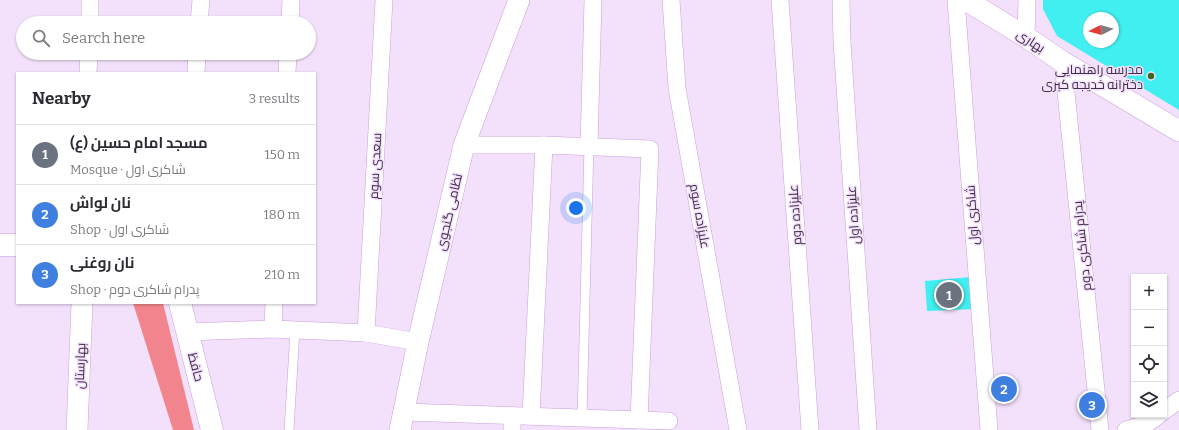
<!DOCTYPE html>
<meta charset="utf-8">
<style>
:root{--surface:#fff;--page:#f2f2f3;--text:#2b2b33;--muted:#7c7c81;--line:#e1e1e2;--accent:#2563eb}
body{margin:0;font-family:Bitter,Cairo,serif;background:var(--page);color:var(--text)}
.controls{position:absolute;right:12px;bottom:12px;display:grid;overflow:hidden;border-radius:0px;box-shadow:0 1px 3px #0004}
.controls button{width:36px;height:36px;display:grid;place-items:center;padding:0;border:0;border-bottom:1px solid var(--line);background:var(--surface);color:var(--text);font:20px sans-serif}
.compass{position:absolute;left:1083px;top:12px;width:36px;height:36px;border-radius:50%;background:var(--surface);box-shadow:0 1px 3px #0004;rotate:264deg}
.you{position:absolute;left:576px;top:208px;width:14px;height:14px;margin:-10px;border:3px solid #fff;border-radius:50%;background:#1a73e8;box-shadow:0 0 0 6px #1a73e833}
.badge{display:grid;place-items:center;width:26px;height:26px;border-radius:50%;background:var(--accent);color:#fff;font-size:13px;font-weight:700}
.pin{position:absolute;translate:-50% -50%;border:2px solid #fff;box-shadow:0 1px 4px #0006}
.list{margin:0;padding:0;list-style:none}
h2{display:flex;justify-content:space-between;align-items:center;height:52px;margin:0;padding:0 16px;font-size:17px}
h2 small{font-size:13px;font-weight:400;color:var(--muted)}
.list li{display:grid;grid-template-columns:26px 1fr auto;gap:12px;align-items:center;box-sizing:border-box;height:60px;padding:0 16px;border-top:1px solid var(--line)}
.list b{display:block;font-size:15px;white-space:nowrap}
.list p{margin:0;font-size:13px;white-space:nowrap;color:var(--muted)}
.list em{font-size:13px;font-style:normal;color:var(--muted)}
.icon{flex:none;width:22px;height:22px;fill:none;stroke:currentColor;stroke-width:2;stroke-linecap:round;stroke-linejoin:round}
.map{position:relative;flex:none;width:1179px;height:430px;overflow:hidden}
.search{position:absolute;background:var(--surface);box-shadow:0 1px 3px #0004;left:16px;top:16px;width:300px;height:44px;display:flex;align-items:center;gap:10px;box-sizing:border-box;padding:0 14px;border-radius:22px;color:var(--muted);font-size:15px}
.panel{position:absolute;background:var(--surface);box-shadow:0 1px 3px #0004;left:16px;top:72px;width:300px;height:232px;border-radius:0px}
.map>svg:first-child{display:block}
.forest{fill:#f2848d}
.building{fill:#41eff0;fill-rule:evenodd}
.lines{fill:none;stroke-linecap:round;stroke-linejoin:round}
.service-casing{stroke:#ca9fdd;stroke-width:10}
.minor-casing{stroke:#ca9fdd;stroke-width:18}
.tertiary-casing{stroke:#ca9fdd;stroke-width:22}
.secondary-casing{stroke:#ca9fdd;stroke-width:23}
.service{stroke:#fff;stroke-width:9}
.minor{stroke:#fff;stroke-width:17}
.tertiary{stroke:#fff;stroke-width:21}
.secondary{stroke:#fff;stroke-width:22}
.poi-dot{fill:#3c6622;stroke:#f3e1fb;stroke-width:1.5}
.labels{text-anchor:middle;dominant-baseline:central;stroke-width:3;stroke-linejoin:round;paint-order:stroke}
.street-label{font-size:13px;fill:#412f49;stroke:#f3e1fb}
.poi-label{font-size:13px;fill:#412f49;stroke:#f3e1fb;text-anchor:end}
</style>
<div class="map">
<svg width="1179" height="430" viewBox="0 0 1179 430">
<rect width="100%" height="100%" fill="#f3e1fb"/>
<!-- forest -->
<polygon class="forest" points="133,303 163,303 194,430 173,430"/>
<!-- building -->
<g class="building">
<path d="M1043,0H1179V110L1057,36L1043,9ZM1089,18H1113V42H1089Z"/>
<polygon points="971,277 975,309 927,311 925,281"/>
<polygon points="1100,393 1103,416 1085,417 1082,394"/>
</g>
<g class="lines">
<defs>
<g id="service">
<polyline points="582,418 589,146"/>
<polyline points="289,430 295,330"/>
</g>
<g id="minor">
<polyline points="671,0 677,88 738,430"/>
<polyline points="780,0 810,430"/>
<polyline points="841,0 842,42 868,430"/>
<polyline points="956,0 989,430"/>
<polyline points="90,23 90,0"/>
<polyline points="199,23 201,0"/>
<polyline points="290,23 291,0"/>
<polyline points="1026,37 1027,0"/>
<polyline points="1063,62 1100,430"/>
<polyline points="88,73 89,53"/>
<polyline points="196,73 197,53"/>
<polyline points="287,73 288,53"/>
<polyline points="464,145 544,145 650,149 639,420"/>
<polyline points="589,146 593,0"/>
<polyline points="273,329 274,303"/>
<polyline points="187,332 273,329 366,333 418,342"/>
<polyline points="366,333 384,0"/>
<polyline points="1164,411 1179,400"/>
<polyline points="404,412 669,421"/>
<polyline points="531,416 544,145"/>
<polyline points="512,430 512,416"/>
<polyline points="1126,430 1148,423 1159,415"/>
</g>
<g id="tertiary">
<polyline points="966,0 1026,37 1063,62 1179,131"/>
<polyline points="77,430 82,303"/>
<polyline points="400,430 418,342 464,145 519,0"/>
</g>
<g id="secondary">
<polyline points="0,245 17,245"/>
<polyline points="180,303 212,430"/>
</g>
</defs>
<!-- service casing -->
<use href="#service" class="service-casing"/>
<!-- minor casing -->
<use href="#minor" class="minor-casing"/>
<!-- tertiary casing -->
<use href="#tertiary" class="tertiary-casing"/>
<!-- secondary casing -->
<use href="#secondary" class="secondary-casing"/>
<!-- service -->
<use href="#service" class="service"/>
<!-- minor -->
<use href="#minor" class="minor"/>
<!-- tertiary -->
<use href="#tertiary" class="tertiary"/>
<!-- secondary -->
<use href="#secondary" class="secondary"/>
</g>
<!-- markers -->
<circle class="poi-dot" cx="1151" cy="76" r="4"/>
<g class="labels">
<!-- street labels -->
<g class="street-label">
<text transform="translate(1031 41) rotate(33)">بهاری</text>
<text transform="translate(375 166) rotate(-87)">سعدی سوم</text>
<text transform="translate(449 212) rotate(-77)">نظامی گنجوی</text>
<text transform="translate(795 215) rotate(-94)">علیزاده دوم</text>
<text transform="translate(853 215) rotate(-94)">علیزاده اول</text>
<text transform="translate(972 215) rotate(-94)">شاکری اول</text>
<text transform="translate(700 216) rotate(80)">علیزاده سوم</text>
<text transform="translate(1082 246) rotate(-96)">پدرام شاکری دوم</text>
<text transform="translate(80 366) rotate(-88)">بهارستان</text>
<text transform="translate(196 367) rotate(75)">حافظ</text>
</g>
<!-- poi labels -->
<g class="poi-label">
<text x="1143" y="69">مدرسه راهنمایی<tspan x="1143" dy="15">دخترانه خدیجه کبری</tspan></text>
</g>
</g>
</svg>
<div class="controls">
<button>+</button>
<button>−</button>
<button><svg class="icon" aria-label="locate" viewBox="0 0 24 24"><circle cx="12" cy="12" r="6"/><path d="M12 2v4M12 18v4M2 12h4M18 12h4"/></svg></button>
<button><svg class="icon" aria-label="layers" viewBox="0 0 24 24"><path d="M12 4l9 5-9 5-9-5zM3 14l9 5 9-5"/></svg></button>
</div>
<svg class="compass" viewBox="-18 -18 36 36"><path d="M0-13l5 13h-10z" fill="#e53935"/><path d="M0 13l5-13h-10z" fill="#7c7c81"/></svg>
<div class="you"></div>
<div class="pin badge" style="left:949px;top:295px;background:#6b7280">1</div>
<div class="pin badge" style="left:1004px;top:389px;background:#3f7fe0">2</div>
<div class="pin badge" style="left:1092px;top:405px;background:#3f7fe0">3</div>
<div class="search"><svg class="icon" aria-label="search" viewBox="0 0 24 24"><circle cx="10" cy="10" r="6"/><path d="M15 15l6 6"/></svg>Search here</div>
<section class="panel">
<h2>Nearby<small>3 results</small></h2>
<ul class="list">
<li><span class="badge" style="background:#6b7280">1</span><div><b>مسجد امام حسین (ع)</b><p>Mosque · شاکری اول</p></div><em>150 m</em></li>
<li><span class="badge" style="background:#3f7fe0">2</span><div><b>نان لواش</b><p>Shop · شاکری اول</p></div><em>180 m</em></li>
<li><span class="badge" style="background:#3f7fe0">3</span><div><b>نان روغنی</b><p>Shop · پدرام شاکری دوم</p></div><em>210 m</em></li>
</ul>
</section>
</div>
